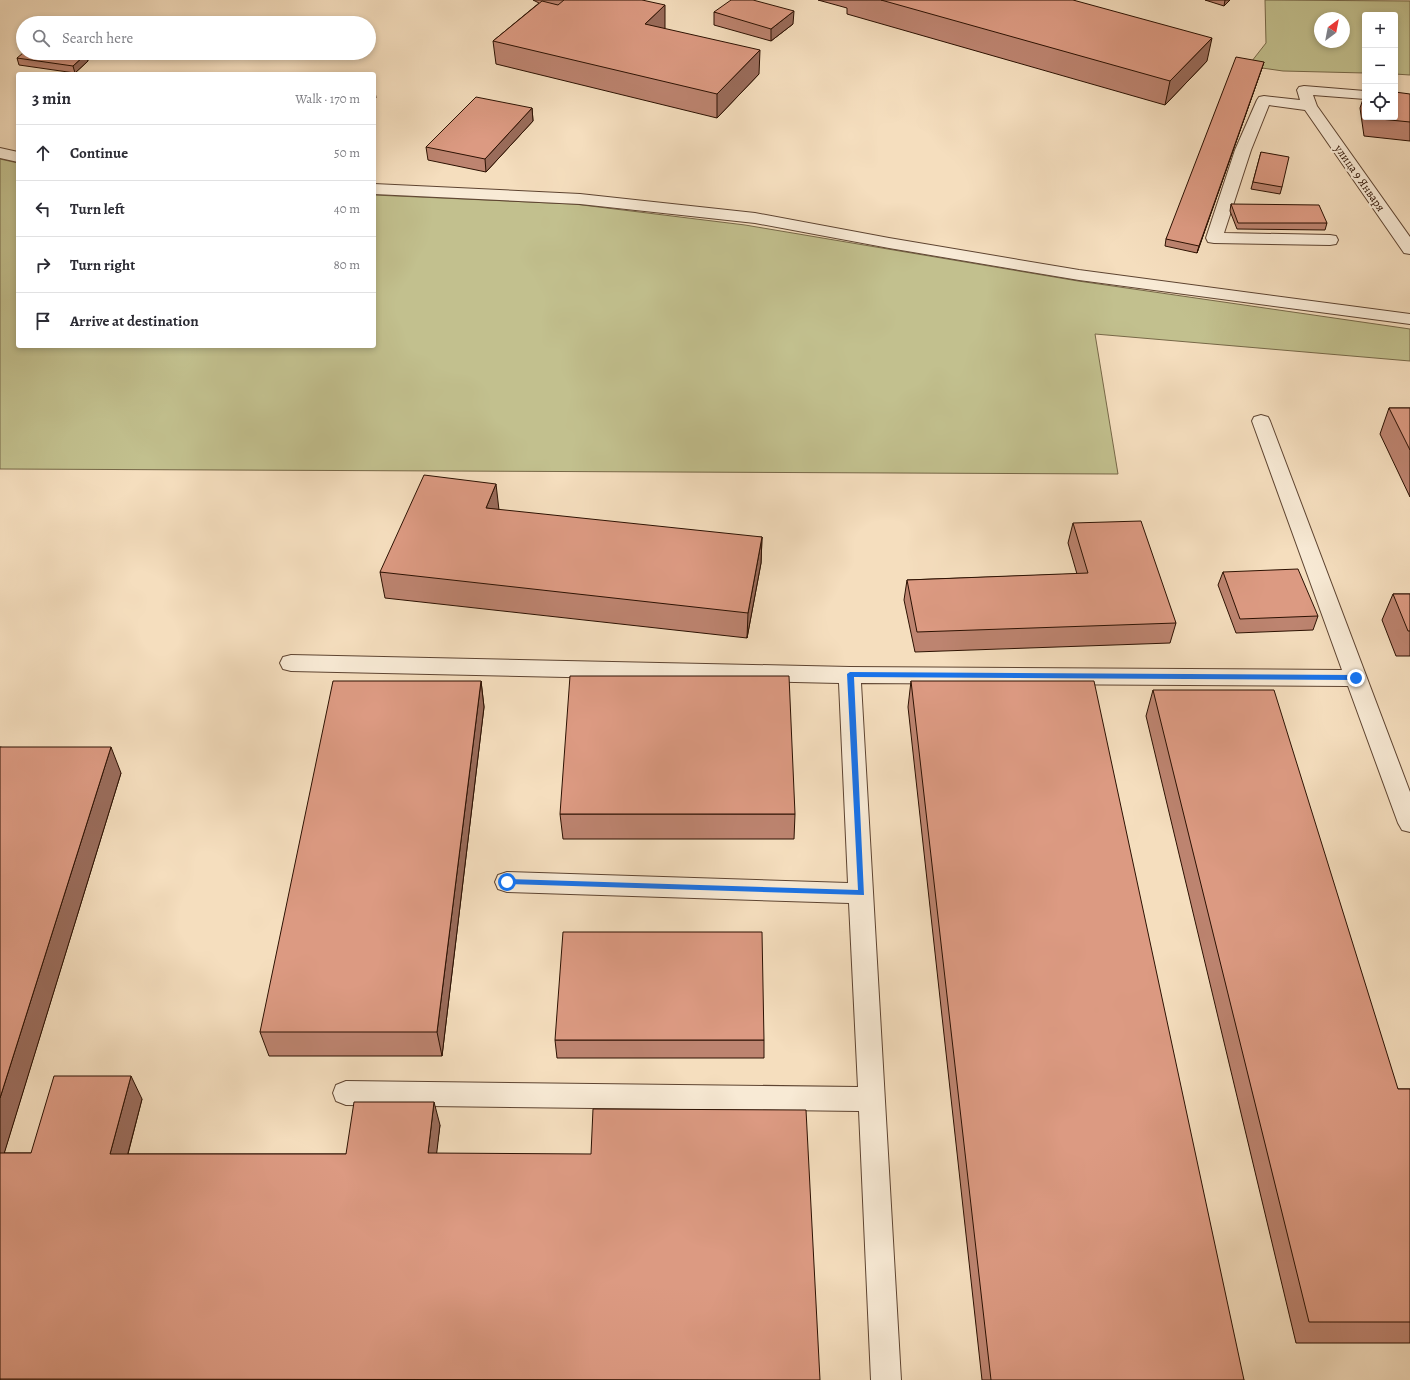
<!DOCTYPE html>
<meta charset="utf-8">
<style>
:root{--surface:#fff;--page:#f2f2f3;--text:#2b2b33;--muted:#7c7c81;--line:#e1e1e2}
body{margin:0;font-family:Alegreya,serif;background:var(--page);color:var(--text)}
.controls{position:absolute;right:12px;top:12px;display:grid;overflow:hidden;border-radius:4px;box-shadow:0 2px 6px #0003}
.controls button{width:36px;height:36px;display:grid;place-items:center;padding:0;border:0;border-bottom:1px solid var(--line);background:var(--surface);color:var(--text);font:20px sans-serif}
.compass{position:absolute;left:1314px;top:12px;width:36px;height:36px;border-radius:50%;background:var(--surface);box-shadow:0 2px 6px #0003;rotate:32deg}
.stop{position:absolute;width:12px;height:12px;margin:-9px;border:3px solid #1a73e8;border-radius:50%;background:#fff}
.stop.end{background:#1a73e8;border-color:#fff;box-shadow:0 1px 4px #0008}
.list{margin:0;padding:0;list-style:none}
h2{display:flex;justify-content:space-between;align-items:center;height:52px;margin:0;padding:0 16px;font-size:17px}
h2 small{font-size:13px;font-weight:400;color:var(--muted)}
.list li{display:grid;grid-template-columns:26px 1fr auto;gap:12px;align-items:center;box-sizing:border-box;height:56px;padding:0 16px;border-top:1px solid var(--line)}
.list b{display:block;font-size:15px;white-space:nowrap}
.list em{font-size:13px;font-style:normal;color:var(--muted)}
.icon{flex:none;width:22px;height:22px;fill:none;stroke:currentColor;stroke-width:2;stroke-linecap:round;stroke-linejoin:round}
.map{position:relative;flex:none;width:1410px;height:1380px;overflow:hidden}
.search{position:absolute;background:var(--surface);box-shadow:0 2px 6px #0003;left:16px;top:16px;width:360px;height:44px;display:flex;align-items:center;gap:10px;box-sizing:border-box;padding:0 14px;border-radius:22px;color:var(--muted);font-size:15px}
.panel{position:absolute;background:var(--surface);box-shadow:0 2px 6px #0003;left:16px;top:72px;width:360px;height:276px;border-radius:4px}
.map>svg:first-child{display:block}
.green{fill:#c2c08e;stroke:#776848;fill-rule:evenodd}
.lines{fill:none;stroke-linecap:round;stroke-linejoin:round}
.minor-casing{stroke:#5e4431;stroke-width:2}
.minor{fill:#f8ead5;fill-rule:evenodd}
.wall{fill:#bd8470;stroke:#2c1102}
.shaded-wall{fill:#9a6c5b;stroke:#2c1102}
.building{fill:#dc9a82;stroke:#2c1102}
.route{fill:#1a73e8}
.labels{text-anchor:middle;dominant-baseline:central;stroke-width:4;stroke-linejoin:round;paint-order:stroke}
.far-street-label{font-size:12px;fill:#2c1102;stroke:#f8ead5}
</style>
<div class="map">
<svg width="1410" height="1380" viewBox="0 0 1410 1380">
<rect width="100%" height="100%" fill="#f5debe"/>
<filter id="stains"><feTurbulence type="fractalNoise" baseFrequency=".005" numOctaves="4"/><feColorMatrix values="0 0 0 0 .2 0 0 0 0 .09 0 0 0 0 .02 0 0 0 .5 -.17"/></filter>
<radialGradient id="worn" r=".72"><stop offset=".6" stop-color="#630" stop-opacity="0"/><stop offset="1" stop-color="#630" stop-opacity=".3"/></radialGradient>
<!-- green -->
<g class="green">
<path d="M1265,0L1410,1V75L1395,74V15H1365V73L1283,71L1248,66L1266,43ZM1320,18H1344V42H1320Z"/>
<polygon points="0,159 18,163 18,346 374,346 374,195 574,204 745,225 1078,281 1410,329 1410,361 1095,334 1118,474 0,469"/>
</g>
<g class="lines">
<defs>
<g id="minor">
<polygon points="1304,86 1365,91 1365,99 1313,95 1317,106 1410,237 1410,254 1404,253 1305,110 1269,105 1251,150 1224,233 1330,235 1336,236 1338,240 1336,244 1330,245 1214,243 1208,242 1206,238 1235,150 1257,100 1259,97 1264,96 1300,100 1297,90 1299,87"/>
<polygon points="0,148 18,152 18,162 0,158"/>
<polygon points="374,184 580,194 755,213 889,238 1079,270 1410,314 1410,324 1079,280 889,248 755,223 580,204 374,194"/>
<polygon points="1261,415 1268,417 1270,421 1410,792 1410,832 1402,830 1398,823 1348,686 861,683 901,1380 871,1380 859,1111 346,1105 336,1101 333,1093 336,1085 346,1081 858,1087 849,903 507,892 498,889 495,882 498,875 507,872 848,883 839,683 291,671 283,669 280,663 283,657 291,655 850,667 1342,670 1252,421 1254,417"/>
</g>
</defs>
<!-- minor casing -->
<use href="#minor" class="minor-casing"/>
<!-- minor -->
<use href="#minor" class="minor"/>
</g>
<!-- wall -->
<g class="wall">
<polygon points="533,0 642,0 665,28 664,29 759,74 717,118 496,64 493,41 539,3"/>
<polygon points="818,0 1073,0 1207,61 1165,105 847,14 847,8"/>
<polygon points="1205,0 1230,0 1224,6"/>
<polygon points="714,12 793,24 771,41 714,25"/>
<polygon points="86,54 88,61 75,73 19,65 17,58"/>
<polygon points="1262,68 1197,253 1165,246 1166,239"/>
<polygon points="1365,93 1365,117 1395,117 1410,94 1410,141 1364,136 1360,108"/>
<polygon points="532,108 533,121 486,172 428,160 426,147"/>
<polygon points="1261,152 1282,187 1280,194 1251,189"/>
<polygon points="1231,204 1327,223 1325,230 1237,229 1230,211"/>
<polygon points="1389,408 1410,408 1410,497 1380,434"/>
<polygon points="1073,523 1176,623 1170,643 915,652 904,600 907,580 1077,574 1068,543"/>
<polygon points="762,537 761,563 747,638 385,598 380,572"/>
<polygon points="1223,572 1318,616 1313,630 1236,633 1218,585"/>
<polygon points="1393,594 1410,594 1410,656 1396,656 1382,620"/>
<polygon points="481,681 484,707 442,1056 269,1056 260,1032"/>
<polygon points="911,681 1244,1380 982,1380 908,707"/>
<polygon points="1153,690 1398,1089 1410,1089 1410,1343 1296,1343 1146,716"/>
<polygon points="0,747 121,773 4,1153 31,1153 142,1099 128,1154 346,1154 440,1125 436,1153 820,1380 0,1380"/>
<polygon points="560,814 795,814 794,839 563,839"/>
<polygon points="555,1040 764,1040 764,1058 557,1058"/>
</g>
<!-- shaded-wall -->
<g class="shaded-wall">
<polygon points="1225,0 1230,0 1224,6"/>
<polygon points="665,5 665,28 646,48 645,24"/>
<polygon points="794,11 793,24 771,41 771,29"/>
<polygon points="1212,38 1207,61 1165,105 1170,81"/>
<polygon points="760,50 759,74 717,118 717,94"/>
<polygon points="86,54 88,61 75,73 73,66"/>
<polygon points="1264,62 1262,68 1197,253 1199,246"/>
<polygon points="375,91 376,98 374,100 374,92"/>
<polygon points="532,108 533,121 486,172 485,159"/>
<polygon points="496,484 499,510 486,508"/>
<polygon points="762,537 761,563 747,638 748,613"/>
<polygon points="481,681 484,707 442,1056 437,1032"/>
<polygon points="111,747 121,773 0,1167 0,1098"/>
<polygon points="131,1076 142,1099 122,1176 110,1154"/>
<polygon points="434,1102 440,1125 434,1176 428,1153"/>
</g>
<!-- building -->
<g class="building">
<polygon points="564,0 642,0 665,5 645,24 760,50 717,94 493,41 542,1 558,5"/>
<polygon points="731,0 753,0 794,11 771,29 714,12"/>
<polygon points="881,0 1073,0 1212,38 1170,81"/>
<polygon points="23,53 75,53 86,54 73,66 17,58"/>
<polygon points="1236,57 1264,62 1199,246 1166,239"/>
<polygon points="1395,92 1410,94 1410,122 1370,118 1370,117 1395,117"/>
<polygon points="476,97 532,108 485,159 426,147"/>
<polygon points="1261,152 1289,157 1282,187 1253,182"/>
<polygon points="1231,204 1319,205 1327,223 1238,223"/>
<polygon points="1389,408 1410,408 1410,450"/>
<polygon points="424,475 496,484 486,508 762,537 748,613 380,572"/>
<polygon points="1141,521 1176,623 917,632 907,580 1088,573 1073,523"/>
<polygon points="1298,569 1318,616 1240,619 1223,572"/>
<polygon points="1393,594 1410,594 1410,631 1408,631"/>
<polygon points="570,676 789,676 795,814 560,814"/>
<polygon points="333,681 481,681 437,1032 260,1032"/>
<polygon points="911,681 1094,681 1244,1380 991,1380"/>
<polygon points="1153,690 1274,690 1398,1089 1410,1089 1410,1322 1309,1322"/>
<polygon points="0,747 111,747 0,1098"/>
<polygon points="563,932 762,932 764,1040 555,1040"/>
<polygon points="54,1076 131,1076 110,1154 346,1154 354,1102 434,1102 428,1153 591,1154 593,1109 806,1110 820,1380 0,1379 0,1153 31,1153"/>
</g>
<!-- route -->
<polygon class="route" points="850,672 1356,675 1359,678 1356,680 854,677 864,895 504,884 504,879 507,879 858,890 847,674"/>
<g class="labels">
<!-- far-street labels -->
<g class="far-street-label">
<text transform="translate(1360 178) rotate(55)">улица 9 Января</text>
</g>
</g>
<rect width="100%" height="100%" filter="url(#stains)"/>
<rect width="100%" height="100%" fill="url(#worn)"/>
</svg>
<div class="controls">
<button>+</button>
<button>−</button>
<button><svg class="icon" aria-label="locate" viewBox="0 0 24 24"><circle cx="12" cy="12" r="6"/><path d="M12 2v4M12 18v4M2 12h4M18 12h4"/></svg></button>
</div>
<svg class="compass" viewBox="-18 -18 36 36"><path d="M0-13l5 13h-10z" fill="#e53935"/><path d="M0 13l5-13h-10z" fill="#7c7c81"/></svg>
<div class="stop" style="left:507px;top:882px"></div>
<div class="stop end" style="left:1356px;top:678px"></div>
<div class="search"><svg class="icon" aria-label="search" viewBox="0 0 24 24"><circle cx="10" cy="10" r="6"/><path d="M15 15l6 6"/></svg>Search here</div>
<section class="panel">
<h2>3 min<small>Walk · 170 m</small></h2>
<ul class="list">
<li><svg class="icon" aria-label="ahead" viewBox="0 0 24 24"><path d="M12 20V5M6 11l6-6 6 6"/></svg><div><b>Continue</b></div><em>50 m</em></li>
<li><svg class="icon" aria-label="left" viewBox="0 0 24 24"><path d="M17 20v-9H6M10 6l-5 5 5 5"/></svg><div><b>Turn left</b></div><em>40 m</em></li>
<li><svg class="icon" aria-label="right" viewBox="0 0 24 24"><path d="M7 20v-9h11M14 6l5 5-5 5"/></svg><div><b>Turn right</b></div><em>80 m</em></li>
<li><svg class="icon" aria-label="arrive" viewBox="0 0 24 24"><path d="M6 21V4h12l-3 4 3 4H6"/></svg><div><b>Arrive at destination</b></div></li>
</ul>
</section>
</div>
